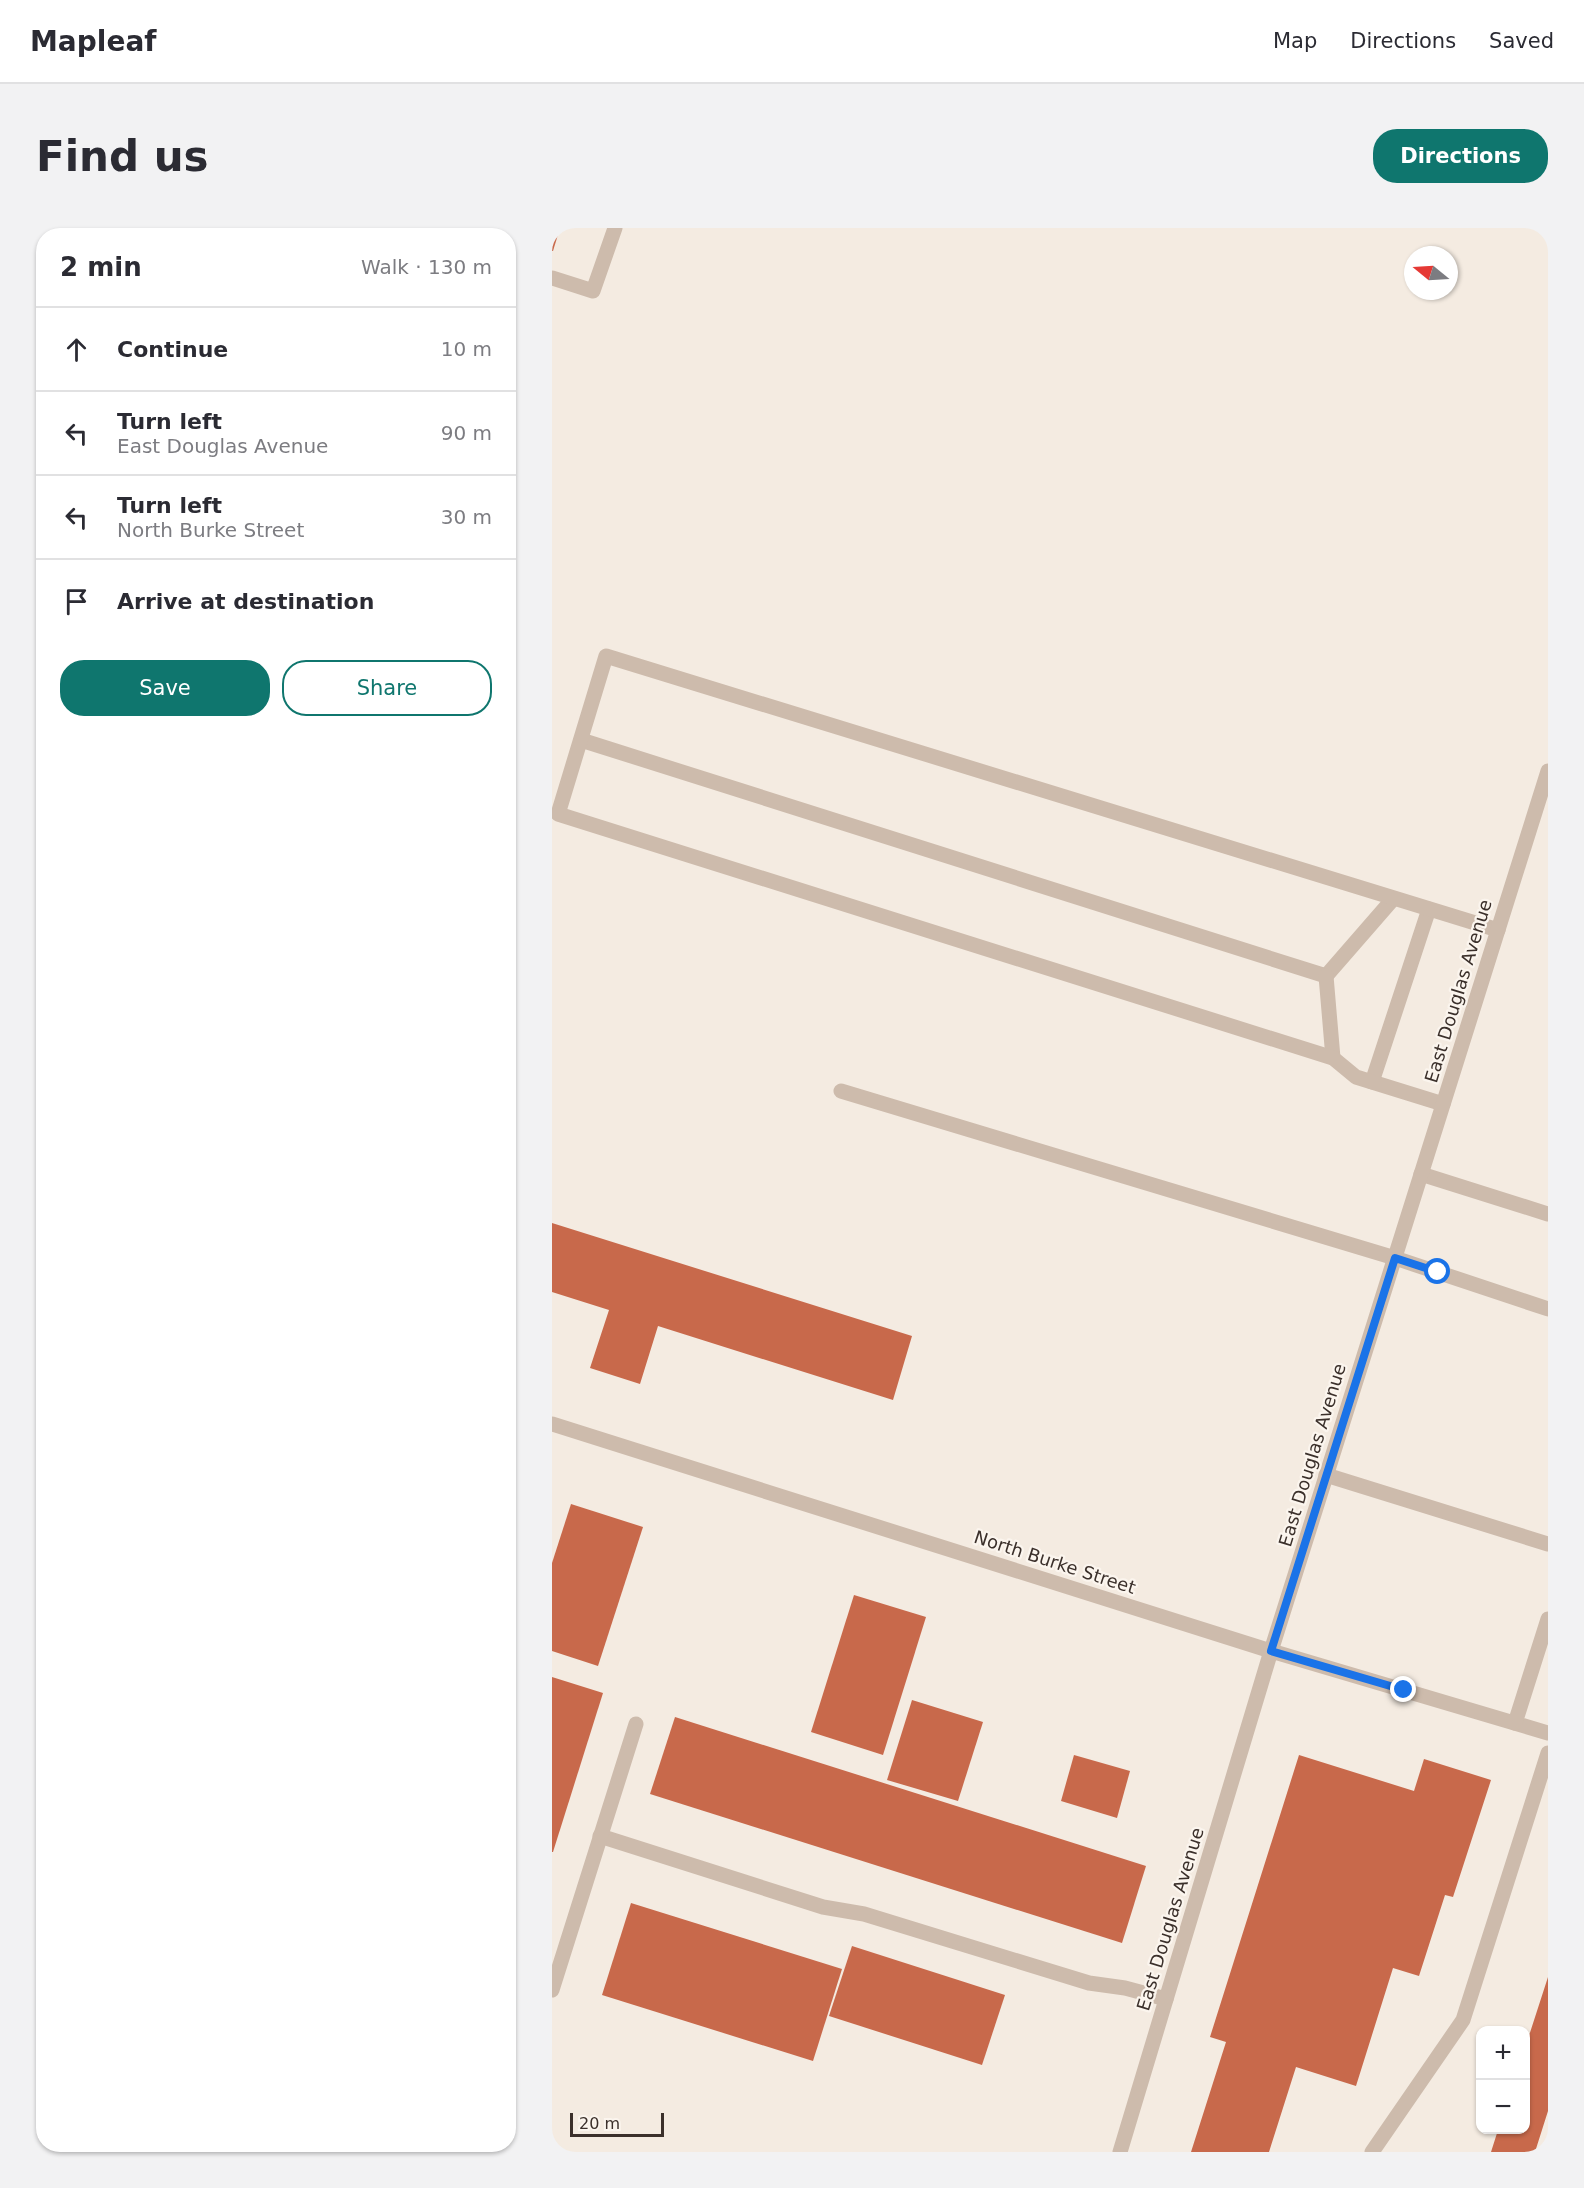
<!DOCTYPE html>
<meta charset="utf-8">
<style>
:root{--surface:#fff;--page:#f2f2f3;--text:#2b2b33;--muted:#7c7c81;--line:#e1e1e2;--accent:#0f766e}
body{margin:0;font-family:"DejaVu Sans",sans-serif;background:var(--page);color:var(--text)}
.controls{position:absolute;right:18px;bottom:18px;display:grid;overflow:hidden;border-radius:12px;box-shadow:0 2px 4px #0004}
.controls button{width:54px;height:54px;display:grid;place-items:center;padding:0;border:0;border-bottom:2px solid var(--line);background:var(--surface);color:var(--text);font:30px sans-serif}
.compass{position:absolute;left:852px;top:18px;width:54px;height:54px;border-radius:50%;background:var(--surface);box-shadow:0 2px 4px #0004;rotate:288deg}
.scale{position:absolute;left:18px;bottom:15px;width:94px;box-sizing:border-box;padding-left:6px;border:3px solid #3b302b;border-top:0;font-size:16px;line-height:21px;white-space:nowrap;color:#3b302b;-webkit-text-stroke:4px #fbf5ee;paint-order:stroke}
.stop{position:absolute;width:18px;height:18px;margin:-14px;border:4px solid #1a73e8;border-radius:50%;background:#fff}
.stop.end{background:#1a73e8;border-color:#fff;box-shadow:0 2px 6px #0008}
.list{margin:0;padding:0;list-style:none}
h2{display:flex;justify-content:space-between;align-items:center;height:78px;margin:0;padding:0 24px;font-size:26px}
h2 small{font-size:20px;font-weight:400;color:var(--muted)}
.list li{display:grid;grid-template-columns:39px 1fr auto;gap:18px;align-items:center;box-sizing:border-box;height:84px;padding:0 24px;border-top:2px solid var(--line)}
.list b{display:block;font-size:22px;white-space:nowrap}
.list p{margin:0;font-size:20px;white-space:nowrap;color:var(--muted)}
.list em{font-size:20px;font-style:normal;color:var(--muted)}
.actions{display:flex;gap:12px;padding:18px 24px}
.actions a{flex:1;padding:14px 0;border:2px solid var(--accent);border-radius:24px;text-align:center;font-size:21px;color:var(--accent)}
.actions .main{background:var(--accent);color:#fff}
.icon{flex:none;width:33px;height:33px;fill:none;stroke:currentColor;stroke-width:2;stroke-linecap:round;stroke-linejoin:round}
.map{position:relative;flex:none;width:996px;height:1924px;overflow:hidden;border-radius:24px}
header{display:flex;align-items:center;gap:36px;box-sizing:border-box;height:84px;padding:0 30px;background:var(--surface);border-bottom:2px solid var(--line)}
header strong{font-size:28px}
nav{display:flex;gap:33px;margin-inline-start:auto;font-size:21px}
.intro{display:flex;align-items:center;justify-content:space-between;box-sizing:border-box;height:144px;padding:0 36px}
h1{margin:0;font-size:42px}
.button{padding:15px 27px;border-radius:24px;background:var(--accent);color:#fff;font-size:21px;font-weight:700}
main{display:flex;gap:36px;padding:0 36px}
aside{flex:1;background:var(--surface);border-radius:24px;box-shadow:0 2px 4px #0004}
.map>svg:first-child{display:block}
.building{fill:#c8694b}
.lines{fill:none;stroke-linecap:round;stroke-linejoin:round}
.minor{stroke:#cdbbac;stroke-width:15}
.route{stroke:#1a73e8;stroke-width:8}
.labels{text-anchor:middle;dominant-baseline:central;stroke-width:4.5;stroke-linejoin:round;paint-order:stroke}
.street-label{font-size:18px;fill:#3b302b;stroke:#fbf5ee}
</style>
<header>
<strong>Mapleaf</strong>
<nav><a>Map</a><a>Directions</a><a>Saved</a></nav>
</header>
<div class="intro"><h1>Find us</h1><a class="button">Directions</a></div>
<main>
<aside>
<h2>2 min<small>Walk · 130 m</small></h2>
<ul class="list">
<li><svg class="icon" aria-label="ahead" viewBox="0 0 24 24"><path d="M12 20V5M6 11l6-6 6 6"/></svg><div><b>Continue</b></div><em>10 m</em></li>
<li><svg class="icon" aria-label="left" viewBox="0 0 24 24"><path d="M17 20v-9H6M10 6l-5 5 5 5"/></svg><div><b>Turn left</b><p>East Douglas Avenue</p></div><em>90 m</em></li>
<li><svg class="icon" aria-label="left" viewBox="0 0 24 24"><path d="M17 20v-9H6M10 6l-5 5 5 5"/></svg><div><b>Turn left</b><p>North Burke Street</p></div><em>30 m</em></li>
<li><svg class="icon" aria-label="arrive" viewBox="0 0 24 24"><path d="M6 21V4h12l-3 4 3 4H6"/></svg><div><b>Arrive at destination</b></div></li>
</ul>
<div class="actions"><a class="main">Save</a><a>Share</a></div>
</aside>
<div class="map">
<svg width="996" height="1924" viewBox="0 0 996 1924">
<rect width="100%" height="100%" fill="#f4ebe1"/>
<!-- building -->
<g class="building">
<polygon points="0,0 8,0 1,23 0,23"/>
<polygon points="0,995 360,1108 341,1172 106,1098 88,1156 38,1140 57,1082 0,1064"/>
<polygon points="19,1276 91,1299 46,1438 0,1423 0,1335"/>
<polygon points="302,1367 374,1389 331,1527 259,1504"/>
<polygon points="0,1449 51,1465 1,1624 0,1624"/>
<polygon points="360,1472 431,1494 406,1573 335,1552"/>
<polygon points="123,1489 594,1638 570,1715 98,1566"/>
<polygon points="522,1527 578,1543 565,1590 509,1573"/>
<polygon points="747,1527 862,1563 872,1531 939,1552 901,1669 893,1667 867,1748 841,1740 804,1858 744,1839 717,1924 639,1924 674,1814 658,1809"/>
<polygon points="79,1675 290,1741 261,1833 50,1767"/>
<polygon points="300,1718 453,1767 430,1837 277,1788"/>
<polygon points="996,1749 996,1883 983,1924 939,1924 946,1902 974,1902 974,1817"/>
</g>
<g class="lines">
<!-- minor -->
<g class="minor">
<polyline points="0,50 41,63 63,0"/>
<polyline points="29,512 774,748 841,671"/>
<polyline points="774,748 781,830"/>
<polyline points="820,854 877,681"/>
<polyline points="289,863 843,1030 996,1081"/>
<polyline points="891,876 804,849 781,830 6,586 54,428 946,702"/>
<polyline points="869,946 996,986"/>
<polyline points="0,1196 719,1423 996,1505"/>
<polyline points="774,1247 996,1316"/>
<polyline points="963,1495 996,1391"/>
<polyline points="48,1608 271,1679 312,1686 537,1755 573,1760 614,1771"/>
<polyline points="0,1762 84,1496"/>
<polyline points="568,1924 719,1423 996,543"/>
<polyline points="820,1924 911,1792 996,1525"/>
</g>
</g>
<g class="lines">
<!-- route -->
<polyline class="route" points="852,1462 719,1423 843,1030 886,1044"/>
</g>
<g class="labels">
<!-- street labels -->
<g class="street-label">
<text transform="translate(906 763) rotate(-73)">East Douglas Avenue</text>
<text transform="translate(760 1227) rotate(-73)">East Douglas Avenue</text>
<text transform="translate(503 1334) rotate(18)">North Burke Street</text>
<text transform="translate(618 1691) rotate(-73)">East Douglas Avenue</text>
</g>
</g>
</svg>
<div class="controls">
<button>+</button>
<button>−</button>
</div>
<svg class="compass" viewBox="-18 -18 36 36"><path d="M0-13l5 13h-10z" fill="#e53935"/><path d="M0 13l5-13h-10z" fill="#7c7c81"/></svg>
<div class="scale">20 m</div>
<div class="stop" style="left:886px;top:1044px"></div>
<div class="stop end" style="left:852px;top:1462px"></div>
</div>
</main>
